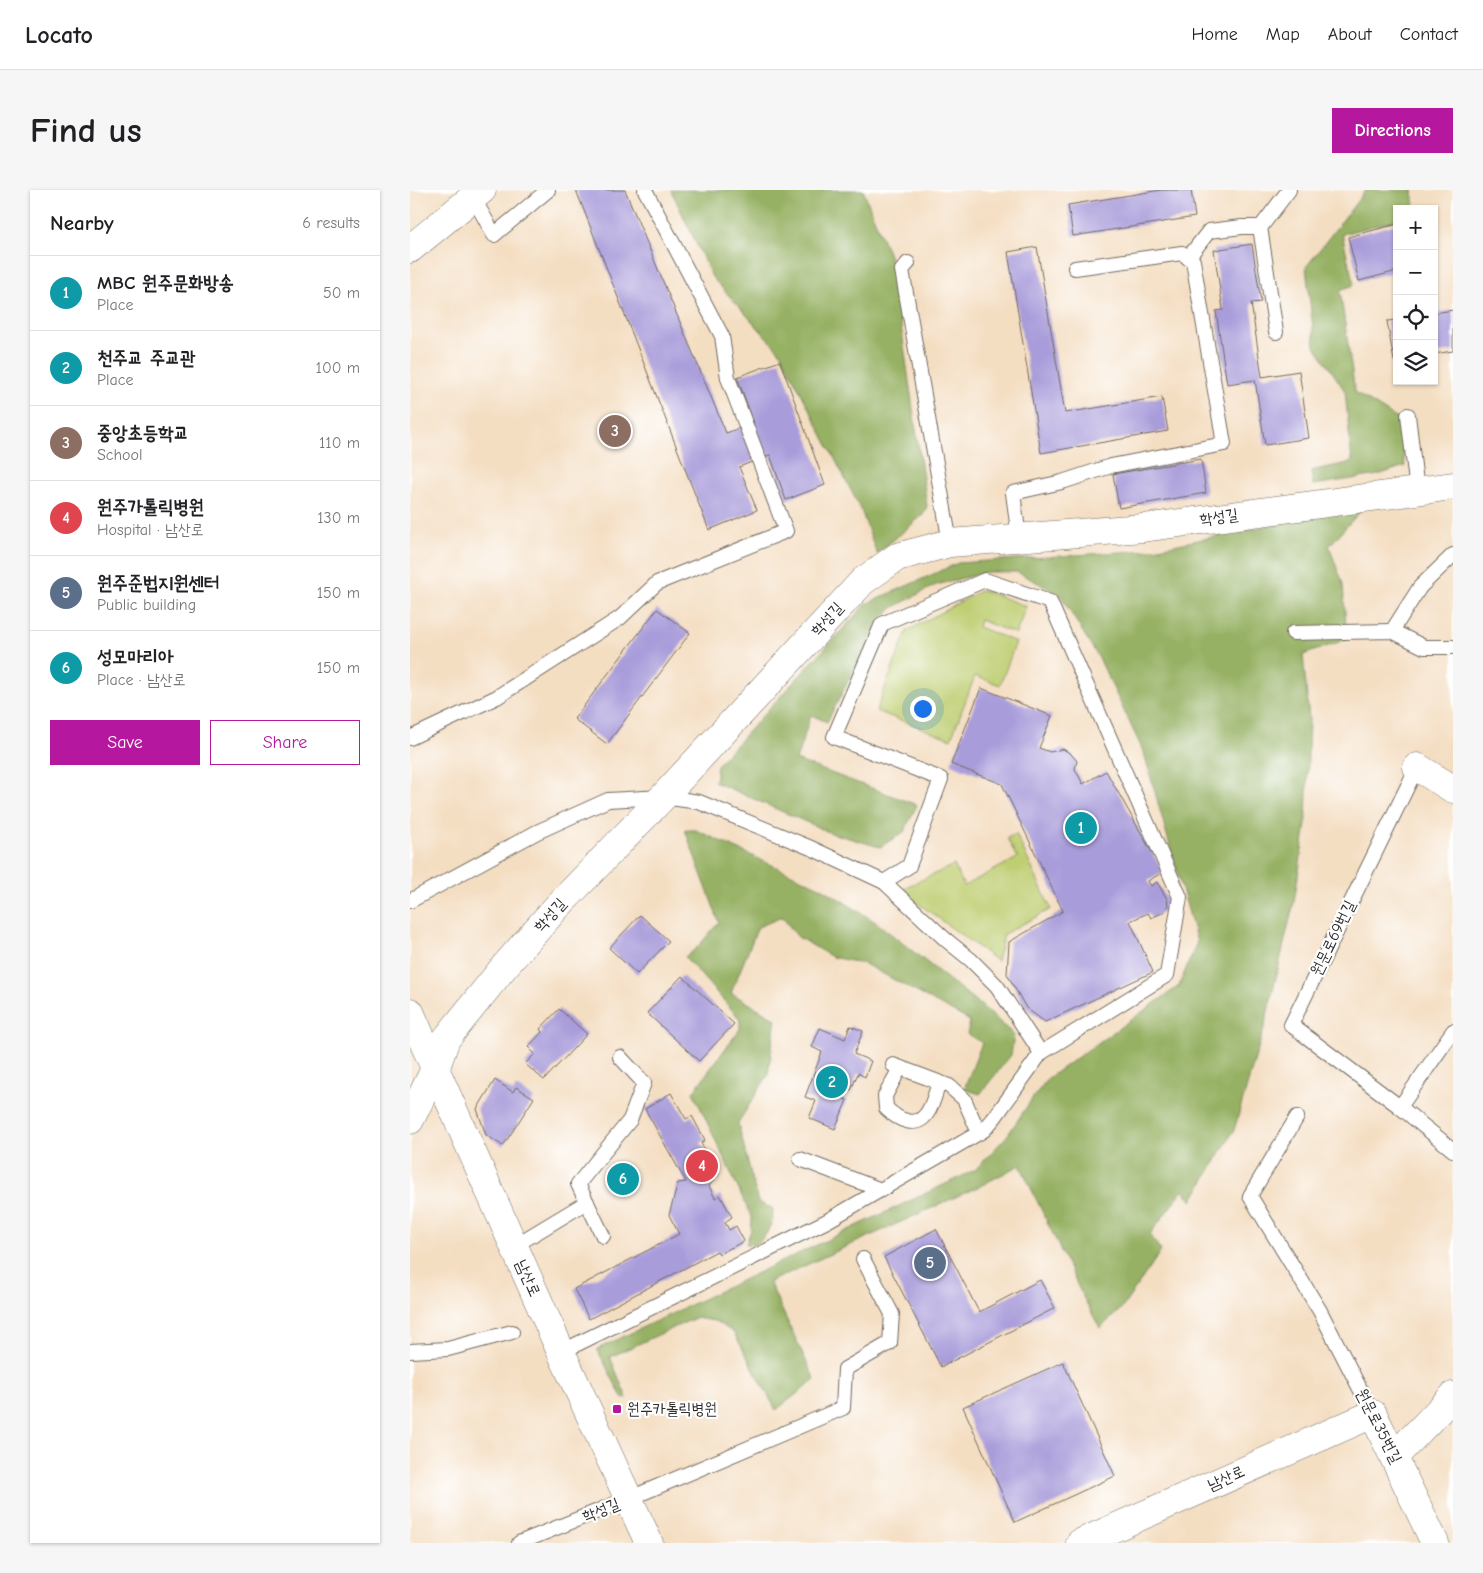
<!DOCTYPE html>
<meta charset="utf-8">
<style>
:root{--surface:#fff;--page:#f6f6f6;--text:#202124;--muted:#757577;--line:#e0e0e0;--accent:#b5179e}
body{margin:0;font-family:"Comic Neue","Poor Story",sans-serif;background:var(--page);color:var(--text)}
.controls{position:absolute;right:15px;top:15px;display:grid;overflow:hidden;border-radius:0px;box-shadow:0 1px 4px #0004}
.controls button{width:45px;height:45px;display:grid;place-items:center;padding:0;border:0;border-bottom:1px solid var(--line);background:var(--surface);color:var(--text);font:25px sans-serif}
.you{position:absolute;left:512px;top:518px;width:18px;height:18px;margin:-12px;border:4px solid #fff;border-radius:50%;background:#1a73e8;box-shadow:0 0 0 8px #1a73e833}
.badge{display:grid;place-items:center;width:32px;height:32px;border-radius:50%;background:var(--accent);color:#fff;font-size:16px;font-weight:700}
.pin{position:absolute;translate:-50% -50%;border:2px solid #fff;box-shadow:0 1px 5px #0006}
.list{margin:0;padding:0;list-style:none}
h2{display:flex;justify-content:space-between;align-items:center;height:65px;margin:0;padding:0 20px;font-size:21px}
h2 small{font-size:16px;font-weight:400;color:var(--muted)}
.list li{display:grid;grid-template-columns:32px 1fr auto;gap:15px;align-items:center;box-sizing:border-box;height:75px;padding:0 20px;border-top:1px solid var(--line)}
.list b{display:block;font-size:19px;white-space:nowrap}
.list p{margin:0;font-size:16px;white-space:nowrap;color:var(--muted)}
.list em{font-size:16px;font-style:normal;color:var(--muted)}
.actions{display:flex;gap:10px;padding:15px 20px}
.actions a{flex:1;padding:11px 0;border:1px solid var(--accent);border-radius:0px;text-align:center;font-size:18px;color:var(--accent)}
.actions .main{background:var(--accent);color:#fff}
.icon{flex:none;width:28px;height:28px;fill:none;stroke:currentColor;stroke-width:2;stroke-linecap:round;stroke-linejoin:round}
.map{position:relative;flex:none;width:1043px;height:1353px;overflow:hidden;border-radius:0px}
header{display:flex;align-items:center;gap:30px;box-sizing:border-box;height:70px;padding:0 25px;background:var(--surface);border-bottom:1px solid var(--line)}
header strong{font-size:24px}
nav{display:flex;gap:28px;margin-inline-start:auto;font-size:18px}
.intro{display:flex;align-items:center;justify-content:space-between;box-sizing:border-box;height:120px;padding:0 30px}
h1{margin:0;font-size:35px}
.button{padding:12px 22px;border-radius:0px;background:var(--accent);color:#fff;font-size:18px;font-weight:700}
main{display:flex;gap:30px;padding:0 30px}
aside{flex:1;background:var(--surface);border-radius:0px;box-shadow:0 1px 4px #0004}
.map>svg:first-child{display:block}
.green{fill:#bece71;stroke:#747c4e}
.forest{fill:#96b163;stroke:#606e47}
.building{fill:#a99cda}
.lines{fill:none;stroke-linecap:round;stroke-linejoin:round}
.lane-casing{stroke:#716a60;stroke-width:16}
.street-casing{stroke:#716a60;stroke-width:29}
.secondary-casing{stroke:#716a60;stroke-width:29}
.lane{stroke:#fff;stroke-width:14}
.street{stroke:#fff;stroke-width:28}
.secondary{stroke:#fff;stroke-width:28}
.poi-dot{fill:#b5179e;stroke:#fff;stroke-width:2}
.labels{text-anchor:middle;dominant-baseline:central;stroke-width:4.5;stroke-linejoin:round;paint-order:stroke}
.street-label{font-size:16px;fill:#2b2b2b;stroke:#fff}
.poi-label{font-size:16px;fill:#2b2b2b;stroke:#fff;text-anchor:start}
</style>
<header>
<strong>Locato</strong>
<nav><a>Home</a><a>Map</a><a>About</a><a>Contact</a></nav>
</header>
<div class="intro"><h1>Find us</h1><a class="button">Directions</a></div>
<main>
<aside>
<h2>Nearby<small>6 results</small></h2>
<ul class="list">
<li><span class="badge" style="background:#0f9aa8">1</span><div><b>MBC 원주문화방송</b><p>Place</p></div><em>50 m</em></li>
<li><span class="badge" style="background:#0f9aa8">2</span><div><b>천주교 주교관</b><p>Place</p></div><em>100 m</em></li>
<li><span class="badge" style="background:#8d6e63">3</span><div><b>중앙초등학교</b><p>School</p></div><em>110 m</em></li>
<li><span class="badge" style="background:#e0444e">4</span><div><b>원주가톨릭병원</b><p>Hospital · 남산로</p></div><em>130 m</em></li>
<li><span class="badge" style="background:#5c6f8a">5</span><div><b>원주준법지원센터</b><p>Public building</p></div><em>150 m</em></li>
<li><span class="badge" style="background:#0f9aa8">6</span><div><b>성모마리아</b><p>Place · 남산로</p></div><em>150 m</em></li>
</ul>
<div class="actions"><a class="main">Save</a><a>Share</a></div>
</aside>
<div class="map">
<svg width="1043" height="1353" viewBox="0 0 1043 1353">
<rect width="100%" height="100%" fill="#fff"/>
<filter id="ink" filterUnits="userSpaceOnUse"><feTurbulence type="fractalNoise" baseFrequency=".02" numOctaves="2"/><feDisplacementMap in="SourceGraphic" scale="10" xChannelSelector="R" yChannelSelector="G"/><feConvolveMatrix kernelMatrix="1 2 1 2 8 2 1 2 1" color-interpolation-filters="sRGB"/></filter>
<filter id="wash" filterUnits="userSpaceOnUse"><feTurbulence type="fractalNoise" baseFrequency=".0096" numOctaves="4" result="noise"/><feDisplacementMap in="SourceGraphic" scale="20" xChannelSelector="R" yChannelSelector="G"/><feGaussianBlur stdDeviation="1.12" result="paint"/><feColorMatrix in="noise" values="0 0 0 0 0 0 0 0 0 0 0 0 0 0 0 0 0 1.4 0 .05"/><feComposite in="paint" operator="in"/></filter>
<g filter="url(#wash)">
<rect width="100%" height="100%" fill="#f4dec2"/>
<!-- green -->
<g class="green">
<polygon points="572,400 616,416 606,444 570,430 568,437 606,452 590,495 565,486 541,549 466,521 497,441"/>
<polygon points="606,644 641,719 594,744 587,771 494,703 496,697 544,675 554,696 607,668 597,648"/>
</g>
<!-- forest -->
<g class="forest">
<polygon points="261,0 453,0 482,73 517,316 513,325 467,364 451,320 370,162 302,87"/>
<polygon points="956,0 1003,0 1005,19 987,19 987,30 932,44 944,95 930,100 945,202 989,230 995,276 968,285 903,295 901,281 942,272 935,201 905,156 896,77"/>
<polygon points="955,316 919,356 933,394 937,449 893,465 899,529 896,634 884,712 854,838 824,940 782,1011 773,1000 740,1044 751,1061 712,1118 690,1138 672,1105 610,975 572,995 359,1092 405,1190 366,1220 324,1143 305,1131 285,1128 200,1167 217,1208 213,1209 187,1159 565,980 597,946 622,909 638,888 769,796 787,752 734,563 690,470 650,405 632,395 607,382 577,382 526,395 484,417 471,428 417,532 401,525 386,570 507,615 494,642 470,657 421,643 305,592 307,575 456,414 548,373 739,360"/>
<path d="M275,640H286L412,698L467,733L572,816L604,845L601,865L570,904L554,899L572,853L557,844L560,831L455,774L422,767L388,747L372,727L348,737L321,803L366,829L358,885L328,933L348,1012L363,1019C363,1035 358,1044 346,1055L336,1054L341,1040L342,1028L283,902L330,839V829L275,767L286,759L309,732Z"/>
</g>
<g id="blocks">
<!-- building -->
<g class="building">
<polygon points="166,0 215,0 316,243 344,233 327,187 370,171 415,295 376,310 360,265 329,277 347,320 299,340"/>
<polygon points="751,0 781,0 785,27 663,46 658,15"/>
<polygon points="987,34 987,81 949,91 938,47"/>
<polygon points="842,54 851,112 841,113 852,187 889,181 899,248 855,255 845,190 817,194 806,121 813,120 804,60"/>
<polygon points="627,57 655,223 752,207 758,241 631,263 598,62"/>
<polygon points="1043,120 1043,161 1024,164 1024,123"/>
<polygon points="987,130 987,171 984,171 977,131"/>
<polygon points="791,269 796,303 709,318 703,284"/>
<polygon points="247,419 280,443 197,554 164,529"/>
<polygon points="571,498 642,526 629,558 640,562 653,559 661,564 667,571 665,579 673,594 696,581 753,682 738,691 741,696 747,692 757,709 758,715 754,722 741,728 738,723 720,731 743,782 635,832 616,818 597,784 599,752 653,721 592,594 541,574"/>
<polygon points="230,725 259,751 227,784 199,758"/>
<polygon points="272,786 324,834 289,871 237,823"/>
<polygon points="149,819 177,844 134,890 115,874 125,864 118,857 132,842 130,839"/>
<polygon points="440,836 453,841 444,864 461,871 455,887 448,883 441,900 434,897 430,907 437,910 425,939 399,928 406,911 395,907 412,862 402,857 410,838 435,849"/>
<polygon points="85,890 103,902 106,897 124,908 93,956 76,945 67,919"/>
<polygon points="261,903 276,929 282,926 295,950 291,953 309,984 299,996 305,1008 310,1005 322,1027 315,1032 319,1040 326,1036 334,1051 309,1064 307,1061 179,1129 164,1099 269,1044 259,1025 268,993 276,992 235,919"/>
<polygon points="526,1039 569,1122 630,1090 645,1118 531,1177 474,1067"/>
<polygon points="653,1172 705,1286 605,1332 553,1217"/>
</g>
</g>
</g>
<g filter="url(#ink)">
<use href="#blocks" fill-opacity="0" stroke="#716a60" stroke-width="1"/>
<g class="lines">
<defs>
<g id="lane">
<polyline points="63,7 84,45 138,0"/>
<polyline points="850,38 879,0"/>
<polyline points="778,68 799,41 832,37 850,37 866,142"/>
<polyline points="498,73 492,80 540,353"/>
<polyline points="998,225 1007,301"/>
<polyline points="609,348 603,303 652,292 701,276 814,254 783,71 772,63 665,78"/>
<polyline points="982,441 1010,397 1043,365"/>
<polyline points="883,443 982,441 1014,457 1043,457"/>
<polyline points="0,548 87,507 210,428 247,393 376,341 318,188 312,146 235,0"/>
<polyline points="1007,577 881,835 990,917 1043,960"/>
<polyline points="0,711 127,642 198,610 253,607 289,612 401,658 474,692 535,749 561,770 587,796 631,863"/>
<polyline points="483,875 539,896 554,909 569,943"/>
<path d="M490,878L475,906L476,918C488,930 508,941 519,920C524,911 526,901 529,893"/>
<polyline points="990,917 1043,841"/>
<polyline points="887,927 840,1006 910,1121 963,1224"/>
<polyline points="390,969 471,1000"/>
<polyline points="193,1046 168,994 220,930 234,893 210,867"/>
<polyline points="104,1056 177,1012"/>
<polyline points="0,1161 38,1159 102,1142"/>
<polyline points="151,1162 417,1031 574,940 585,927 631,863 757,785 770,707 640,412 575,390 472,434 424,547 531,589 499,676 474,692"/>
<polyline points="109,1353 230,1304 433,1218 435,1179 480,1153 482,1124 453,1069"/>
</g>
<g id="street">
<polyline points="1007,577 1043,599"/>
<polyline points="984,1267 1043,1206"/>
<polyline points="670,1353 963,1224 1025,1353"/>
</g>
<g id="secondary">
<polyline points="0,59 72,0"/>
<polyline points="0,822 151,1162 239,1353"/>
<polyline points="0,930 26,877 36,849 94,777 145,719 253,607 453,391 487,367 540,353 733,338 1043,296"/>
</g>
</defs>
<!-- lane casing -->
<use href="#lane" class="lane-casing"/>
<!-- street casing -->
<use href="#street" class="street-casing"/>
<!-- secondary casing -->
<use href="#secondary" class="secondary-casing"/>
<!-- lane -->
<use href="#lane" class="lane"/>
<!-- street -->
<use href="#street" class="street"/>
<!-- secondary -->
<use href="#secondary" class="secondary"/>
</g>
</g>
<!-- markers -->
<rect class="poi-dot" x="202" y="1214" width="10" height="10" rx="2.5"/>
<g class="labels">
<!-- street labels -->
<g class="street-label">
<text transform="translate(809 327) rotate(-8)">학성길</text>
<text transform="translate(417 429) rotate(-48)">학성길</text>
<text transform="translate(140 725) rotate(-48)">학성길</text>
<text transform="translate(923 748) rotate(-64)">원문로69번길</text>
<text transform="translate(118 1088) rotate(66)">남산로</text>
<text transform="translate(969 1236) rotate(63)">원문로35번길</text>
<text transform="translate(816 1288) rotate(-24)">남산로</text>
<text transform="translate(191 1320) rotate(-22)">학성길</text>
</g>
<!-- poi labels -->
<g class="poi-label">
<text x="217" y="1219">원주카톨릭병원</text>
</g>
</g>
</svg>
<div class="controls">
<button>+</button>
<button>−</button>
<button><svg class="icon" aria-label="locate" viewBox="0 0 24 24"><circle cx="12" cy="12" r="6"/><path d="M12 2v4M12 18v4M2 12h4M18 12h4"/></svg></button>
<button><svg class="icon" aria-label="layers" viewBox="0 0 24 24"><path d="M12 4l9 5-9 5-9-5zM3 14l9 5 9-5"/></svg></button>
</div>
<div class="you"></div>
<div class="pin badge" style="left:671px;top:638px;background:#0f9aa8">1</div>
<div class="pin badge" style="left:422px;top:892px;background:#0f9aa8">2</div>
<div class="pin badge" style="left:205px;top:241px;background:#8d6e63">3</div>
<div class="pin badge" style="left:292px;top:976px;background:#e0444e">4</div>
<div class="pin badge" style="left:520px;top:1073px;background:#5c6f8a">5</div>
<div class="pin badge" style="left:213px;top:989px;background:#0f9aa8">6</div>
</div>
</main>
